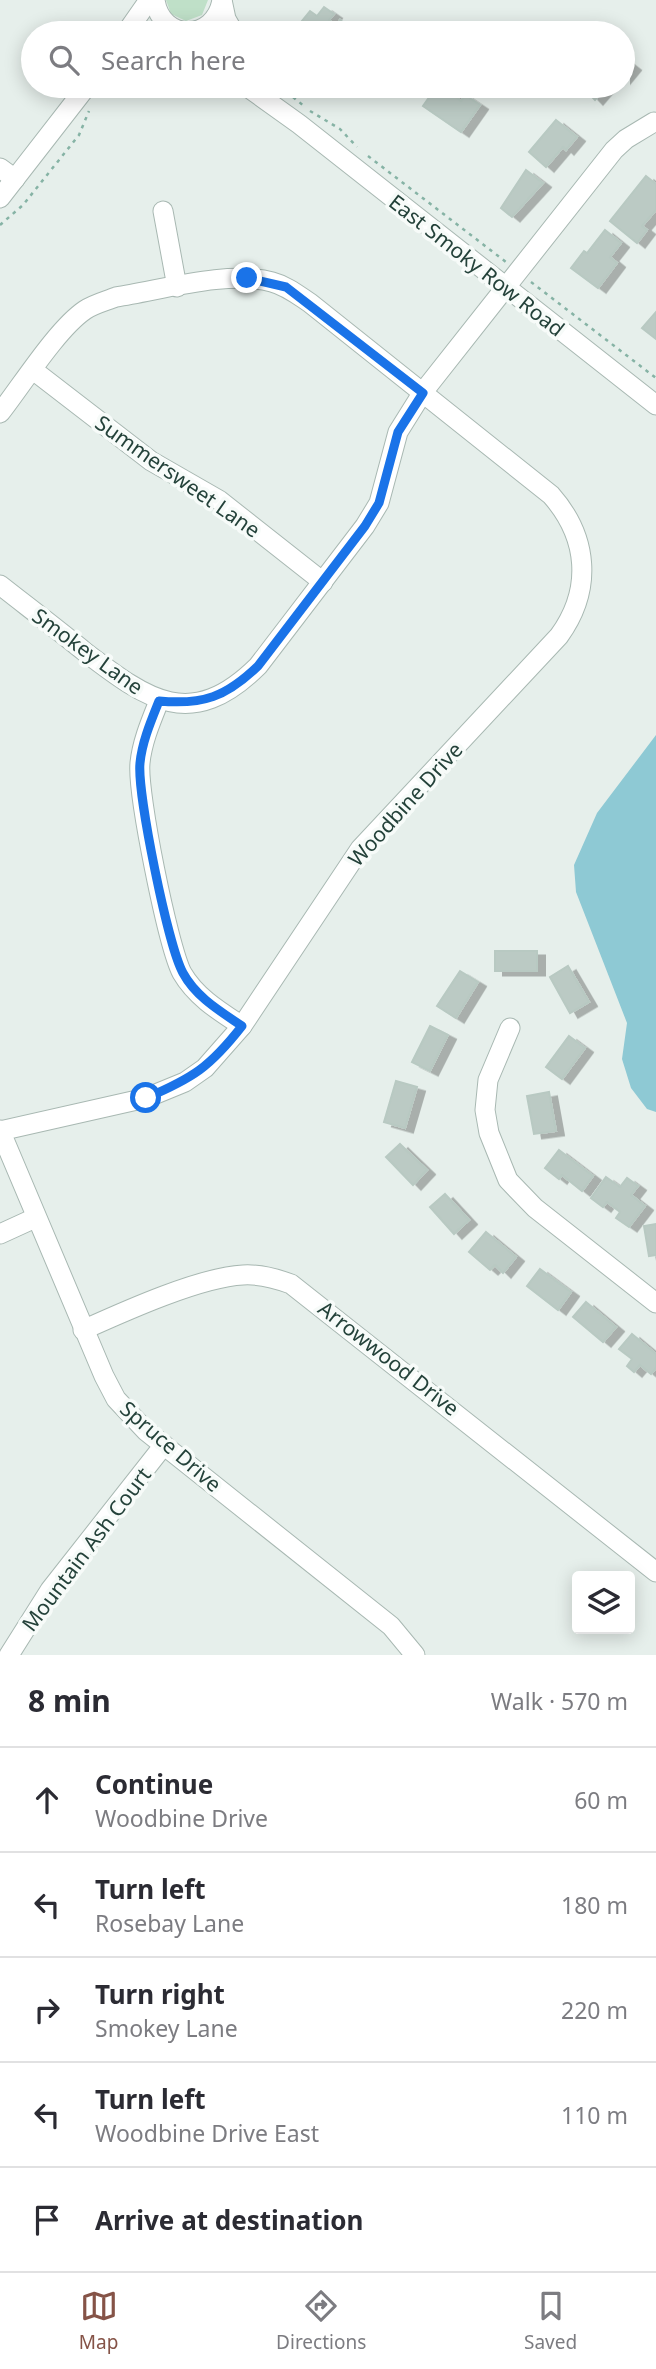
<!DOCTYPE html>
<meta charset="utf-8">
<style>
:root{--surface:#fff;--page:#f7f7f7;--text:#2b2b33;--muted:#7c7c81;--line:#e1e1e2;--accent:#855347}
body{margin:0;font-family:"Noto Sans",sans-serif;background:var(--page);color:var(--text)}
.controls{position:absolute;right:21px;bottom:21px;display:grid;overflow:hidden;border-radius:7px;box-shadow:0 4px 18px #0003}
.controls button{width:63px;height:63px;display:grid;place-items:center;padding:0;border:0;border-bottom:2px solid var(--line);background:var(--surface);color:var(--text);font:35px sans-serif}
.stop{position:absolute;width:21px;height:21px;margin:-16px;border:5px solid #1a73e8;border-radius:50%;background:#fff}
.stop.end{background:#1a73e8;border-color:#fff;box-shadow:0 2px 7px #0008}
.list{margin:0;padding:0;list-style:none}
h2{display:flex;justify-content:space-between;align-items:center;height:91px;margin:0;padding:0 28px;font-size:30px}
h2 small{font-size:23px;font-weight:400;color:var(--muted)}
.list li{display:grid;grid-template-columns:46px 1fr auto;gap:21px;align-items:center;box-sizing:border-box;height:105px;padding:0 28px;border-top:2px solid var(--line)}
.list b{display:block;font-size:26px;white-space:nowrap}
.list p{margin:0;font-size:23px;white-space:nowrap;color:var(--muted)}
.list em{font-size:23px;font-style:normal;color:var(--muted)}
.icon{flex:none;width:38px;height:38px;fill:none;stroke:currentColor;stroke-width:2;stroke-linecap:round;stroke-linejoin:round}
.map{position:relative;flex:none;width:656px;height:1655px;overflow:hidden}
.search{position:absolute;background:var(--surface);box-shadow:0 4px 18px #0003;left:21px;right:21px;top:21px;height:77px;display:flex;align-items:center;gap:18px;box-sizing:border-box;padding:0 24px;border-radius:38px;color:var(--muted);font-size:26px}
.sheet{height:616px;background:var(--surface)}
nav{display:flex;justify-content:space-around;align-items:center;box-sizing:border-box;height:98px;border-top:2px solid var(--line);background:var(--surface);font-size:19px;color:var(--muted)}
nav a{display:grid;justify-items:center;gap:4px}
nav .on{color:var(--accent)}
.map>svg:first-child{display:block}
.green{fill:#bfe0c8}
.water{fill:#8ec9d4}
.building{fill:#bbcac4;stroke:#b8c9c2;stroke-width:2;filter:url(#shadow)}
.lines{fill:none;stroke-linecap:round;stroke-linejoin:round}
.minor-casing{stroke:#a8b8b2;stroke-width:21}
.path{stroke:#86b3a5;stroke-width:2.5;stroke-dasharray:3.5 5;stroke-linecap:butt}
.minor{stroke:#fff;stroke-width:19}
.route{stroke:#1a73e8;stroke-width:9}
.labels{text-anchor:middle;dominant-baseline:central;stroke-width:7;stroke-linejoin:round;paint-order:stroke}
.street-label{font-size:21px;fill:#24423a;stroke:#f7fbf9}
</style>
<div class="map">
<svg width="656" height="1655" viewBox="0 0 656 1655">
<defs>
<filter id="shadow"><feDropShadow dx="8" dy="4.5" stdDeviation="0" flood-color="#0004"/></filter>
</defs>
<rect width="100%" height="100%" fill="#e6efeb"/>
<!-- green -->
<polygon class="green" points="166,0 208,0 202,15 186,21 171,14"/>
<!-- water -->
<polygon class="water" points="656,735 656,1112 647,1109 631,1088 622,1059 627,1023 576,892 574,865 597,813"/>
<!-- building -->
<g class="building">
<polygon points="324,7 334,14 329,20 336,25 340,20 353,30 351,33 305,33 297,27 310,11 317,16"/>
<polygon points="623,58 633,66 623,78"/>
<polygon points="449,86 457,91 454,96 461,101 465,95 480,105 461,132 423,106 435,89 442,94"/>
<polygon points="582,86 607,86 595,100"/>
<polygon points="556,120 577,137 566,150 563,147 546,167 529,152"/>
<polygon points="526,170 543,183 512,217 501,208"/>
<polygon points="646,176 656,184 656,210 642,226 647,230 637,243 610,221"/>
<polygon points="605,230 621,243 610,257 617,263 598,288 571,268 584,251 587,253"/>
<polygon points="656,312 656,339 642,328"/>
<rect x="495" y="951" width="42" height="20"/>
<polygon points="568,966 589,1002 570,1013 550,977"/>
<polygon points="460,971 478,982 456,1018 437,1006"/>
<polygon points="430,1026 448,1035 430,1071 412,1062"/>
<polygon points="569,1036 585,1048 562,1079 546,1067"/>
<polygon points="396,1081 417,1087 405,1128 384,1122"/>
<polygon points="549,1092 556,1131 534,1134 527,1096"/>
<polygon points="400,1144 427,1170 413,1185 386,1157"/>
<polygon points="559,1150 593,1176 582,1191 562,1175 559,1179 545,1168"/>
<polygon points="606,1177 620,1187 627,1178 638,1186 631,1195 645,1206 629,1227 616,1218 620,1212 607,1202 603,1207 591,1198"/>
<polygon points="445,1194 469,1220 454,1234 430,1207"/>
<polygon points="656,1224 656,1255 649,1256 644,1226"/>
<polygon points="486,1232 516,1257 503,1273 495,1265 490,1270 469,1252"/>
<polygon points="540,1269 571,1292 558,1310 527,1286"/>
<polygon points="586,1302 616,1327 603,1342 573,1317"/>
<polygon points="632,1334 656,1354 656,1368 651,1374 640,1365 634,1372 627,1366 632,1359 619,1349"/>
</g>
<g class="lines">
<defs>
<g id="minor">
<path d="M155,0C161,42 215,42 222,0"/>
<polyline points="222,0 226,19 234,33"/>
<polyline points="126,33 149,0"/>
<polyline points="246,86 299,124 656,405"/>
<polyline points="0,168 15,179"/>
<polyline points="0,198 87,86"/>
<polyline points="163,211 177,287"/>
<polyline points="33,370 151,461 219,500 323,582"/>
<path d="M0,413C22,385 57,329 85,310C94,304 106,301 116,297C162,290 228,270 272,282C287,286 298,295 310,303L551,495C588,537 593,589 559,636L360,849L242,1026L205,1068L185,1082L146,1098L0,1131"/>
<path d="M0,585C28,607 57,629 85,652C148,700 191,732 258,666L365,526L379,503L398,432L423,392L614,150L626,139L654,122"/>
<path d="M159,701C151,721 142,742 140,763C137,793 168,946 182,973C196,997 219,1011 242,1026"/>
<polyline points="510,1028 488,1080 485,1110 489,1133 508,1180 535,1208 656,1303"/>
<polyline points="0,1130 104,1376 116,1399 146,1431 391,1626 415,1655"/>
<polyline points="0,1234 35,1218"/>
<path d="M83,1330C123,1312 200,1277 243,1275C260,1274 275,1278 291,1284L656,1572"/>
<polyline points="9,1655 50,1590 164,1445"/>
</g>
</defs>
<!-- minor casing -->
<use href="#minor" class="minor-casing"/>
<!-- path -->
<g class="path">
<polyline points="218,86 220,87"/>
<polyline points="280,86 305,107"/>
<polyline points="310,111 340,129 357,147"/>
<polyline points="368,156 506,262"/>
<polyline points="0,225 23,205 79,135 89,111"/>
<polyline points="531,282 656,378"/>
</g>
<!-- minor -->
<use href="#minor" class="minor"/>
</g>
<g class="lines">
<!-- route -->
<path class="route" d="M146,1098C193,1078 210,1067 242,1026C220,1011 196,997 183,973C168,946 137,793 140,763C142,742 151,721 159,701C203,705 226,697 258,666L365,526L379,503L398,432L423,393L286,287L247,278"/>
</g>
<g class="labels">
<!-- street labels -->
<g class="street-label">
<text transform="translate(477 265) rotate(38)">East Smoky Row Road</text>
<text transform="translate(178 476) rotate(35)">Summersweet Lane</text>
<text transform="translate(88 651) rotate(36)">Smokey Lane</text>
<text transform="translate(405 804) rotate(-48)">Woodbine Drive</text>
<text transform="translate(389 1358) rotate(38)">Arrowwood Drive</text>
<text transform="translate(171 1446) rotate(41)">Spruce Drive</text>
<text transform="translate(86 1549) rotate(-53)">Mountain Ash Court</text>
</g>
</g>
</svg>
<div class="controls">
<button><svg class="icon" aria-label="layers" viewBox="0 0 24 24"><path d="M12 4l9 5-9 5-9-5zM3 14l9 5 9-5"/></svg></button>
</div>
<div class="stop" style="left:146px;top:1098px"></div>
<div class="stop end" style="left:247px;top:278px"></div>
<div class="search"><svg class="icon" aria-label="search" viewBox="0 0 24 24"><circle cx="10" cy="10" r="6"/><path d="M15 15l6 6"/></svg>Search here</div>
</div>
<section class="sheet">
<h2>8 min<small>Walk · 570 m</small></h2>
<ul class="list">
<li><svg class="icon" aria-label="ahead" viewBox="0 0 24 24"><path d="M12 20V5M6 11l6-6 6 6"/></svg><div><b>Continue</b><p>Woodbine Drive</p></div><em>60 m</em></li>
<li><svg class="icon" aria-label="left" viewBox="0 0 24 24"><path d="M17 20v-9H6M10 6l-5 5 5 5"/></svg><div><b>Turn left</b><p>Rosebay Lane</p></div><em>180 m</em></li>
<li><svg class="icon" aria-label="right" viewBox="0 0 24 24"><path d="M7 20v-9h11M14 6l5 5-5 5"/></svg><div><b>Turn right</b><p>Smokey Lane</p></div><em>220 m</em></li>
<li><svg class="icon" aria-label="left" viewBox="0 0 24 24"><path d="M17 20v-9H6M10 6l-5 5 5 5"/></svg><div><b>Turn left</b><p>Woodbine Drive East</p></div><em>110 m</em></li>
<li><svg class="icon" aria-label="arrive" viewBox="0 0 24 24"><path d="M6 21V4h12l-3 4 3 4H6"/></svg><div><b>Arrive at destination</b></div></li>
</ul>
</section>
<nav>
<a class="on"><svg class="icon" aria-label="map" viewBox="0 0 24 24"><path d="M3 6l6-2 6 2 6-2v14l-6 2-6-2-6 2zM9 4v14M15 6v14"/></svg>Map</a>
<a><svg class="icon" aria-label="directions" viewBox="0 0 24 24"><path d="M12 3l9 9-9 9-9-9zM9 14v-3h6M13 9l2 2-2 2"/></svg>Directions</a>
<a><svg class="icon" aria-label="saved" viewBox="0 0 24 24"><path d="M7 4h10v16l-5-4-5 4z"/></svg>Saved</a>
</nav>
